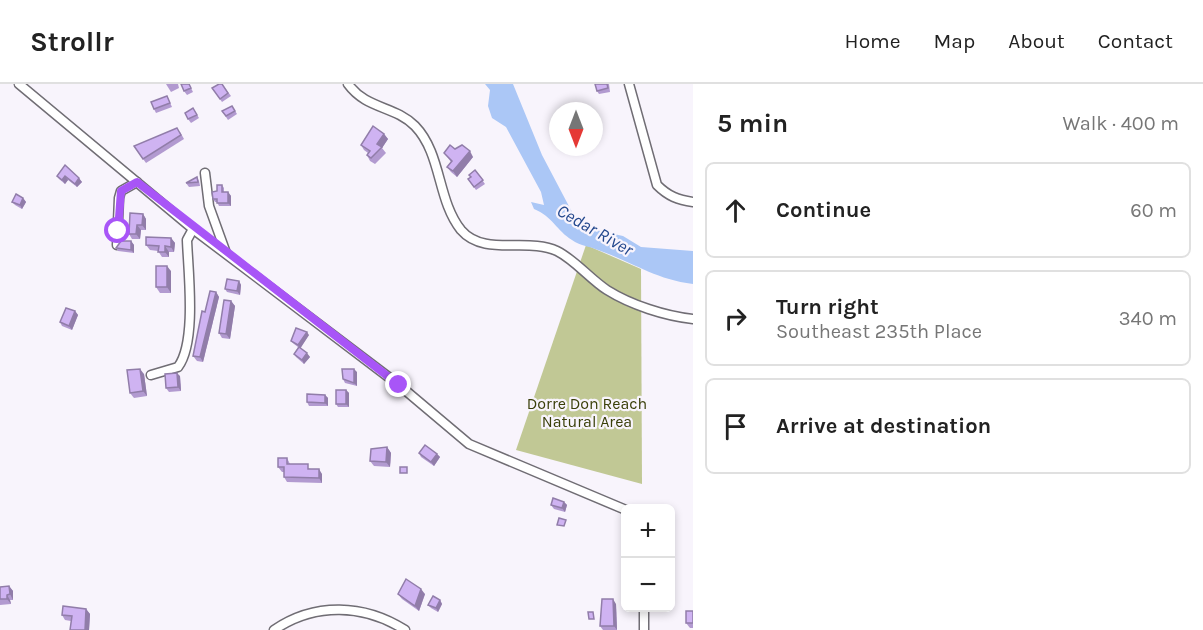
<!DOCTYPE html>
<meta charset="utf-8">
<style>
:root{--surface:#fff;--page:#f6f6f6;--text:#222;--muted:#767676;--line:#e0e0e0}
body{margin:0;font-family:Karla,sans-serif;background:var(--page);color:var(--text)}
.controls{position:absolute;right:18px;bottom:18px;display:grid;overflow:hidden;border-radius:9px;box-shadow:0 3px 9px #0003}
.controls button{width:54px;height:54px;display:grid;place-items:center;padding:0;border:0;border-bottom:2px solid var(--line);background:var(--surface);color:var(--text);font:30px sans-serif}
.compass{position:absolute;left:549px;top:18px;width:54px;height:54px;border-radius:50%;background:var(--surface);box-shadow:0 3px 9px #0003;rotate:180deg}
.stop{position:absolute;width:18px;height:18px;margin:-14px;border:4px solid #a855f7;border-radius:50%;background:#fff}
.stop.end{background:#a855f7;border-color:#fff;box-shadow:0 2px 6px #0008}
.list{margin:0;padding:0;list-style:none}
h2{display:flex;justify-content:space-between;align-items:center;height:78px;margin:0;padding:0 24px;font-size:26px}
h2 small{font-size:20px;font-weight:400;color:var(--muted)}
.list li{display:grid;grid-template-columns:39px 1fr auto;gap:18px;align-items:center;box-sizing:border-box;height:96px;margin:0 12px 12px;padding:0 12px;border:2px solid var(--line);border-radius:9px}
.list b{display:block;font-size:22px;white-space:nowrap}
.list p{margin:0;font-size:20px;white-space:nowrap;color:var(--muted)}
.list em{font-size:20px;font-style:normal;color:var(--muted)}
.icon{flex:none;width:33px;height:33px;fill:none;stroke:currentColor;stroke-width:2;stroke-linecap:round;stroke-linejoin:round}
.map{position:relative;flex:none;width:693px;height:546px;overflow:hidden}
header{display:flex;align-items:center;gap:36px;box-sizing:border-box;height:84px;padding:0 30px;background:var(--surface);border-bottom:2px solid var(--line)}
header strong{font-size:28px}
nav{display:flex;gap:33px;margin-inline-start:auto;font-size:21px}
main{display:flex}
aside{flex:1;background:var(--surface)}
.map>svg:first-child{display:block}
.green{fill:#c1c895}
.water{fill:#abc7f6}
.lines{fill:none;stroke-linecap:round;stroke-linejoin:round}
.minor-casing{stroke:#706d74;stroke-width:11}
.minor{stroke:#fff;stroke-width:8}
.wall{fill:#b29ad0}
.shaded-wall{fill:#917da9}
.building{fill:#cfb3f2;stroke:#917da9;stroke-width:1.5}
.route{stroke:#a855f7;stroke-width:8}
.labels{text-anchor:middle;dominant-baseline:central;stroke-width:4.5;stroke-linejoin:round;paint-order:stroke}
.park-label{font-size:16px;fill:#3a3f09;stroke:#f8f4fc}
.water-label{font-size:18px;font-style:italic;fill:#25498e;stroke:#f8f4fc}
</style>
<header>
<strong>Strollr</strong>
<nav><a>Home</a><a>Map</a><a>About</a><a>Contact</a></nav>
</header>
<main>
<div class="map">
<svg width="693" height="546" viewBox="0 0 693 546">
<rect width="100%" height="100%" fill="#f8f4fc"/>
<!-- green -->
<polygon class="green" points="586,161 641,185 642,400 516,366"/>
<!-- water -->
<path class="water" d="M485,0H513L542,71L572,128L587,141L600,147L623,152L641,163L693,167V200C654,195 633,178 598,166C589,162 580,162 572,156C557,147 552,132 534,125L531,118L544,121L541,108L506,43L492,34L488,22L490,6Z"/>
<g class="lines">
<defs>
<g id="minor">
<polyline points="19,0 193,145 399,301 469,360 626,426"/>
<path d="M348,0C367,26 394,21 415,42C442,70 437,116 461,146C484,173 528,153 557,167C575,176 590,195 607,206C631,221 665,232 693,235"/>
<path d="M629,0L657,101C668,112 678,116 693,118"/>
<polyline points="205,89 209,122 226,169"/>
<polyline points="117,161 119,114 121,107 137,98"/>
<path d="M151,291L178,283C197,258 188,186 187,156L193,145"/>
<path d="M274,546C315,518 364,520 405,546"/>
<polyline points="644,546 644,524"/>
</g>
</defs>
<!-- minor casing -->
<use href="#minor" class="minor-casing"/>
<!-- minor -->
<use href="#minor" class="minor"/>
</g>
<!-- wall -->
<g class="wall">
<polygon points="166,0 178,0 179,4 171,8"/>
<polygon points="182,0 189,0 193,8 187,11 184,7"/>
<polygon points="222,0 231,12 222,18 212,4"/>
<polygon points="595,0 609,0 610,8 599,10 597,7"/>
<polygon points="167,12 172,23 156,29 154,25"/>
<polygon points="232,22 237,30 228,36 222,27"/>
<polygon points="193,24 199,34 191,39 188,35"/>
<polygon points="180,48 184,55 146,79 134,62"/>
<polygon points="384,50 388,55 382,64 386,69 375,80 370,77 367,71 368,69 364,66 361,61"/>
<polygon points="455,65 473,73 457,93 451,88 447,83 451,78 444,69"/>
<polygon points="65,81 82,98 77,103 68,96 65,100 59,95 57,92"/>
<polygon points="475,86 485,100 476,106 468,95 471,93"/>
<polygon points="197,93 199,97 200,102 189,103 186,99"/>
<polygon points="222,101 224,104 224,108 228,108 231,112 231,122 219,122 217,118 215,118 213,115 217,107"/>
<polygon points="23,114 26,118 22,125 15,121 12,118"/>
<polygon points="143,130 146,135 146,146 141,146 140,155 132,155 129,150"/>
<polygon points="171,154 175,159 174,168 169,168 169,173 162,173 158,167 150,166 146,161"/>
<polygon points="131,157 134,161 134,169 118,167 116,164"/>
<polygon points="171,187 171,209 160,209 156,203"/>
<polygon points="239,197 241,201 240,211 227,208 225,205"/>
<polygon points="216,208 219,213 203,278 197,277 193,272 205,228"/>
<polygon points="231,217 235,222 230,255 222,254 219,249"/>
<polygon points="75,227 78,231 72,246 62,242 60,238"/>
<polygon points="309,251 300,264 310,273 304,280 296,273 294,270 298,263 294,260 291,257"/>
<polygon points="357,288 357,302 345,299 343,295"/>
<polygon points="144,290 147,312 134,314 130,309"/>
<polygon points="180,292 181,307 169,308 166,304"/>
<polygon points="346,306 349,309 349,323 338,323 336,320"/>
<polygon points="325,311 328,314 328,322 309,322 307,318"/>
<polygon points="387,363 391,369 390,383 374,382 370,377"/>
<polygon points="419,369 437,370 440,373 434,382 421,373"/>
<polygon points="287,374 290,380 311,385 322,390 322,399 287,398 284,393 284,388 282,388 278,383"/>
<polygon points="564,418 567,421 565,428 554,425 551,421"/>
<polygon points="9,502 13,507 13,516 10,516 11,520 0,521 0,503"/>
<polygon points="398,510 425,510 419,527 402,515"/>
<polygon points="440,516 442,520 438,528 431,524 428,521"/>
<polygon points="616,520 617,546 603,546 600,542"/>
<polygon points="86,525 90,530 89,546 70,546 71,537 65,536 62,531"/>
<polygon points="693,527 693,544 690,544 686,539"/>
</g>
<!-- shaded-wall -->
<g class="shaded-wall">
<polygon points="384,50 388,55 382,64 377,60"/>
<polygon points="470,67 473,73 457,93 453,87"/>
<polygon points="65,92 68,96 65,100 62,96"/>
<polygon points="79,94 82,98 77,103 75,100"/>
<polygon points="228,108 231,112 231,122 228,119"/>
<polygon points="23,114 26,118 22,125 20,121"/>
<polygon points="143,130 146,135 146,146 142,141"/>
<polygon points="137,141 141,146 140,155 136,150"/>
<polygon points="171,154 175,159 174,168 171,163"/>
<polygon points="131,157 134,161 134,169 131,166"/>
<polygon points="165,162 169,168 169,173 165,168"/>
<polygon points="167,182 171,187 171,209 167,203"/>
<polygon points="239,197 241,201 240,211 237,207"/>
<polygon points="216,208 219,213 203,278 200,273"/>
<polygon points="231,217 235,222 230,255 226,250"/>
<polygon points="75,227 78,231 72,246 69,242"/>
<polygon points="307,248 309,251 300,265 298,261"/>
<polygon points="307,269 310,273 304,280 302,276"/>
<polygon points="140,285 144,290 147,312 143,307"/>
<polygon points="354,285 357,288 357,302 354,299"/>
<polygon points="177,289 180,292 181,307 178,303"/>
<polygon points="346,306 349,309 349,323 346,320"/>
<polygon points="325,311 328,314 328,322 325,319"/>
<polygon points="387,363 391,369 390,383 386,378"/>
<polygon points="437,370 440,373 434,382 431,378"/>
<polygon points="319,385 322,390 322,399 319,394"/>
<polygon points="564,418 567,421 565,428 562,424"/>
<polygon points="9,502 13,507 13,516 10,510"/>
<polygon points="421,505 425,510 419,527 415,522"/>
<polygon points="7,511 10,516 11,520 7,515"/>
<polygon points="613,515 616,520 617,546 614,542"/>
<polygon points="440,516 442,520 438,528 436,524"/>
<polygon points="86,525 90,530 89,546 85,546"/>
</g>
<!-- building -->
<g class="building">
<polygon points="181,0 189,0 191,4 184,7"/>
<polygon points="219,0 222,0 228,9 220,15 212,4"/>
<polygon points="595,0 607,0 608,4 597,7"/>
<polygon points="167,12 170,19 154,25 151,18"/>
<polygon points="232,22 235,27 226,32 222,27"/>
<polygon points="193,24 197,31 188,35 185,29"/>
<polygon points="373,42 384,50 377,60 382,63 371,74 367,71 370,67 361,61"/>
<polygon points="177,44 181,51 143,75 134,62"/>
<polygon points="450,61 455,65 462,61 470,67 453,87 447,83 452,77 444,69"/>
<polygon points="65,81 79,94 75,100 65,92 62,96 57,92"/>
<polygon points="475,86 483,96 474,103 468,95 471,93 469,91"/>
<polygon points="197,93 198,98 186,99"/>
<polygon points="217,101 222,101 222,108 228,108 228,119 217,119 217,115 213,115 212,108 217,107"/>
<polygon points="16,110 23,114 20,121 12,118"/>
<polygon points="130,129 143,130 142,141 137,141 136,150 129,150"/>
<polygon points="146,153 171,154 171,163 165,162 165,168 158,168 159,162 146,161"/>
<polygon points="121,157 131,157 131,166 116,164"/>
<rect x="156" y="182" width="11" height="21"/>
<polygon points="227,195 239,197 237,207 225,205"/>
<polygon points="210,207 216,208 200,273 193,272 202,227 205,228"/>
<polygon points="224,216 231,217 226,250 219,249"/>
<polygon points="66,224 75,227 69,242 60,238"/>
<polygon points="296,244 307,248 298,261 291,257"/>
<polygon points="299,263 307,269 302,276 294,270"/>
<polygon points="140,285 143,307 130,309 127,286"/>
<polygon points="342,285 354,285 354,299 343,295"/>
<polygon points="177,289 178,303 166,304 165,290"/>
<rect x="336" y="306" width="10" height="14"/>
<polygon points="307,310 325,311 325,319 307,318"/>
<polygon points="425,361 437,370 431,378 419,369"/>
<polygon points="387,363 386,378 370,377 371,365"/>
<polygon points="278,374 287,374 287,380 308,380 308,385 319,385 319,394 284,393 284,383 278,383"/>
<rect x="400" y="383" width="7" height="6"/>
<polygon points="553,414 564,418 562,424 551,421"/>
<polygon points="559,434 566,436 564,442 557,441"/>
<polygon points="406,495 421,505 415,522 398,510"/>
<polygon points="9,502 10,510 7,511 7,515 0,515 0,503"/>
<polygon points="433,512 440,516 436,524 428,521"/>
<polygon points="602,515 613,515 614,542 600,542"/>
<polygon points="63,522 86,525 85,546 70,546 72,532 62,531"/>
<rect x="686" y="527" width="7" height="12"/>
<polygon points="588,528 593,528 594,535 589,535"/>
</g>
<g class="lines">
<!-- route -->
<polyline class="route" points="118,147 121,107 137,98 399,301"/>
</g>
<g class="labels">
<!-- park labels -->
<g class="park-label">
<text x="587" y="319">Dorre Don Reach<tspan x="587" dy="18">Natural Area</tspan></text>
</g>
<!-- water labels -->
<g class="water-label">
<text transform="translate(595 146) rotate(30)">Cedar River</text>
</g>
</g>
</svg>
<div class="controls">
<button>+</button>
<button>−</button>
</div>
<svg class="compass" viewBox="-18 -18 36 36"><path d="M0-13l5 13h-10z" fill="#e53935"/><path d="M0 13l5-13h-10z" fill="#767676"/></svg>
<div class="stop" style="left:118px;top:147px"></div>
<div class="stop end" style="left:399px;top:301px"></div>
</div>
<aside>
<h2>5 min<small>Walk · 400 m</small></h2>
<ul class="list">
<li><svg class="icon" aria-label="ahead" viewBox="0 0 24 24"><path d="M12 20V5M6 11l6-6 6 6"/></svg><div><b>Continue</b></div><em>60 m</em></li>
<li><svg class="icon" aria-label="right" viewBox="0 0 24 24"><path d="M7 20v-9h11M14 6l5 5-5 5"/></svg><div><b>Turn right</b><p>Southeast 235th Place</p></div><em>340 m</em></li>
<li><svg class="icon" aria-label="arrive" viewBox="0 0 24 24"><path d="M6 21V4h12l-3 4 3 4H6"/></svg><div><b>Arrive at destination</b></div></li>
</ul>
</aside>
</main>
